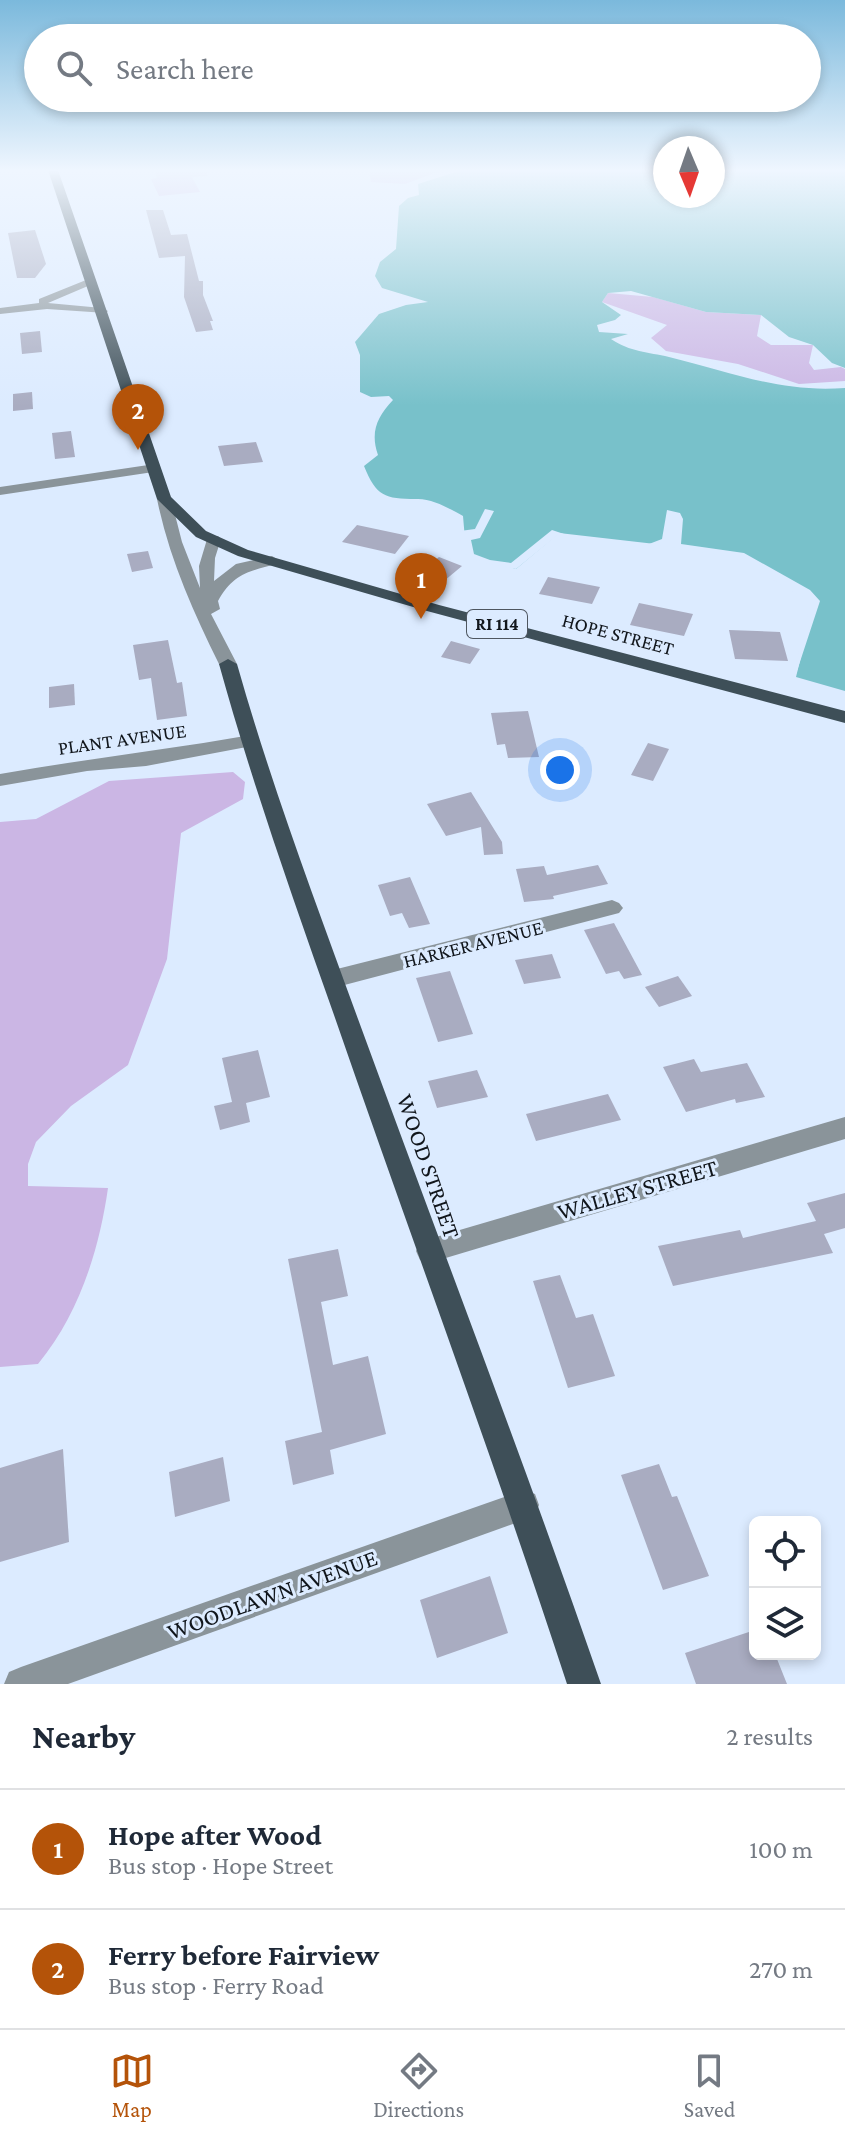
<!DOCTYPE html>
<meta charset="utf-8">
<style>
:root{--surface:#fff;--page:#f6f6f7;--text:#1f2937;--muted:#747a83;--line:#e0e1e3;--accent:#b45309}
body{margin:0;font-family:"Crimson Pro",serif;background:var(--page);color:var(--text)}
.controls{position:absolute;right:24px;bottom:24px;display:grid;overflow:hidden;border-radius:12px;box-shadow:0 4px 12px #0003}
.controls button{width:72px;height:72px;display:grid;place-items:center;padding:0;border:0;border-bottom:2px solid var(--line);background:var(--surface);color:var(--text);font:40px sans-serif}
.compass{position:absolute;left:653px;top:136px;width:72px;height:72px;border-radius:50%;background:var(--surface);box-shadow:0 4px 12px #0003;rotate:178deg}
.you{position:absolute;left:560px;top:770px;width:28px;height:28px;margin:-20px;border:6px solid #fff;border-radius:50%;background:#1a73e8;box-shadow:0 0 0 12px #1a73e833}
.badge{display:grid;place-items:center;width:52px;height:52px;border-radius:50%;background:var(--accent);color:#fff;font-size:26px;font-weight:700}
.pin{position:absolute;translate:-50% -66px;filter:drop-shadow(0 2px 4px #0008)}
.pin::after{content:'';position:absolute;top:42px;width:28px;height:24px;background:inherit;clip-path:polygon(0 0,100% 0,50% 100%)}
.list{margin:0;padding:0;list-style:none}
h2{display:flex;justify-content:space-between;align-items:center;height:104px;margin:0;padding:0 32px;font-size:34px}
h2 small{font-size:26px;font-weight:400;color:var(--muted)}
.list li{display:grid;grid-template-columns:52px 1fr auto;gap:24px;align-items:center;box-sizing:border-box;height:120px;padding:0 32px;border-top:2px solid var(--line)}
.list b{display:block;font-size:30px;white-space:nowrap}
.list p{margin:0;font-size:26px;white-space:nowrap;color:var(--muted)}
.list em{font-size:26px;font-style:normal;color:var(--muted)}
.icon{flex:none;width:44px;height:44px;fill:none;stroke:currentColor;stroke-width:2;stroke-linecap:round;stroke-linejoin:round}
.map{position:relative;flex:none;width:845px;height:1684px;overflow:hidden}
.search{position:absolute;background:var(--surface);box-shadow:0 4px 12px #0003;left:24px;right:24px;top:24px;height:88px;display:flex;align-items:center;gap:20px;box-sizing:border-box;padding:0 28px;border-radius:44px;color:var(--muted);font-size:30px}
.sheet{height:344px;background:var(--surface)}
nav{display:flex;justify-content:space-around;align-items:center;box-sizing:border-box;height:112px;border-top:2px solid var(--line);background:var(--surface);font-size:22px;color:var(--muted)}
nav a{display:grid;justify-items:center;gap:4px}
nav .on{color:var(--accent)}
.map>svg:first-child{display:block}
.green{fill:#cbb6e4}
.water{fill:#78c1ca}
.pier{fill:#dcebff}
.building{fill:#a9acc1}
.lines{fill:none;stroke-linecap:round;stroke-linejoin:round}
.minor{fill:#8a949a;fill-rule:evenodd}
.major{fill:#3e4f58;fill-rule:evenodd}
.labels{text-anchor:middle;dominant-baseline:central;stroke-width:6;stroke-linejoin:round;paint-order:stroke}
.shield{fill:#dcebff;stroke:#4e5660;stroke-width:2}
.shield-label{font-size:18px;font-weight:bold;fill:#11161c}
.street-label{font-size:20px;fill:#11161c;stroke:#dcebff}
.near-street-label{font-size:24px;fill:#11161c;stroke:#dcebff}
</style>
<div class="map">
<svg width="845" height="1684" viewBox="0 0 845 1684">
<rect width="100%" height="100%" fill="#dcebff"/>
<!-- green -->
<g class="green">
<polygon points="154,170 208,170 207,176 192,177 200,192 159,196 151,179 157,178"/>
<polygon points="369,170 443,170 405,184 371,182"/>
<polygon points="608,293 653,297 706,312 761,315 757,336 771,345 813,345 809,363 814,370 841,367 845,369 845,381 799,384 738,364 666,351 651,338 667,325 602,302"/>
<path d="M233,772L245,782L243,799L181,833L167,959L128,1065L71,1106L36,1142L28,1164V1186L108,1188C99,1251 79,1314 38,1364L0,1367V822L36,819L109,781Z"/>
</g>
<!-- water -->
<path class="water" d="M462,170H665V196H713V170H845V368L832,363L813,345L789,337L761,315L706,312L631,291L608,293L602,302L621,315L615,320L597,325L599,332L628,334L611,339C630,352 648,352 669,357C731,372 780,393 845,388V691L796,677L815,600L734,553L559,533L516,569L473,556L466,551L463,516C450,509 432,498 416,499C385,499 376,496 364,466L378,455C370,432 377,417 393,400L389,396L371,397L360,392V355L355,342L379,314L406,305L428,302L382,288L375,276L380,262L396,249L399,206L408,198L419,195L418,184Z"/>
<!-- pier -->
<g class="pier">
<polygon points="485,509 494,511 480,538 471,540 474,554 490,560 511,563 552,530 564,534 559,534 516,569 486,563 470,558 462,551 460,531 475,529"/>
<polygon points="667,510 680,513 683,519 681,544 744,553 810,590 820,601 794,680 793,676 811,602 733,557 649,544 662,539"/>
</g>
<!-- building -->
<g class="building">
<polygon points="146,210 163,210 171,235 187,234 199,281 203,281 203,295 213,321 210,321 213,330 196,332 184,297 185,256 159,258"/>
<polygon points="35,230 46,264 35,278 17,278 8,233"/>
<polygon points="40,331 42,352 22,354 20,333"/>
<polygon points="32,392 33,409 13,411 13,394"/>
<polygon points="71,431 75,457 55,459 52,433"/>
<polygon points="256,442 263,462 224,466 218,446"/>
<polygon points="357,525 409,536 395,554 342,542"/>
<polygon points="148,551 153,568 132,572 127,554"/>
<polygon points="439,557 462,566 444,581 420,572"/>
<polygon points="548,577 600,587 592,604 539,594"/>
<polygon points="639,603 693,614 684,636 630,625"/>
<polygon points="729,630 780,632 788,661 735,659"/>
<polygon points="168,640 177,683 182,682 187,716 157,720 151,678 139,680 133,645"/>
<polygon points="451,641 480,649 470,664 441,657"/>
<polygon points="74,684 75,705 49,708 49,687"/>
<polygon points="528,711 539,757 508,758 505,744 497,745 491,713"/>
<polygon points="648,743 669,749 653,781 631,775"/>
<polygon points="471,792 502,842 503,854 484,855 481,827 446,836 427,804"/>
<polygon points="598,865 608,884 553,896 554,899 524,902 516,869 544,866 547,875"/>
<polygon points="410,877 430,924 409,928 402,913 390,916 378,885"/>
<polygon points="614,923 642,975 624,979 619,971 606,974 584,930"/>
<polygon points="552,954 561,978 524,984 515,960"/>
<polygon points="450,971 473,1034 438,1042 416,978"/>
<polygon points="678,976 692,996 659,1007 645,987"/>
<polygon points="258,1050 270,1097 246,1103 250,1122 220,1130 214,1106 232,1102 222,1058"/>
<polygon points="694,1059 701,1072 747,1063 765,1097 736,1103 735,1099 686,1112 663,1067"/>
<polygon points="477,1070 488,1097 437,1108 428,1081"/>
<polygon points="608,1094 621,1120 536,1141 526,1114"/>
<polygon points="845,1193 845,1228 824,1234 833,1253 673,1286 658,1246 740,1230 743,1238 816,1221 807,1203"/>
<polygon points="338,1249 348,1296 321,1302 333,1365 368,1356 386,1434 330,1450 334,1474 293,1485 285,1441 322,1432 288,1259"/>
<polygon points="560,1275 576,1318 593,1314 615,1376 568,1388 533,1281"/>
<polygon points="63,1449 69,1542 0,1562 0,1468"/>
<polygon points="223,1457 230,1501 175,1517 169,1472"/>
<polygon points="659,1464 672,1497 677,1496 709,1576 663,1590 621,1475"/>
<polygon points="490,1576 508,1633 437,1658 420,1600"/>
<polygon points="755,1630 755,1654 775,1654 787,1684 696,1684 685,1653"/>
</g>
<g class="lines">
<!-- minor -->
<g class="minor">
<polygon points="91,278 95,279 95,283 48,303 102,308 108,311 106,313 47,309 0,314 0,308 39,303 39,299"/>
<polygon points="155,464 160,465 160,471 0,495 0,487"/>
<path d="M164,495L171,499L182,542L200,588L199,566L208,536H218L221,539L215,558L214,581L236,564L272,556L280,561L277,564C249,571 233,574 218,601L220,609L211,614L237,664L234,668H222L219,664C193,611 169,558 157,499Z"/>
<path d="M251,735L257,737L260,741L257,745L146,766L87,771L0,786V774C84,759 167,750 251,735Z"/>
<polygon points="612,900 619,903 623,908 619,913 333,988 325,985 322,979 325,973 333,970"/>
<polygon points="845,1117 845,1139 429,1263 420,1260 416,1251 420,1242 429,1239"/>
<polygon points="524,1490 535,1494 539,1505 535,1516 524,1520 68,1684 4,1684 9,1672 21,1667"/>
</g>
<!-- major -->
<g class="major">
<polygon points="48,170 58,170 171,497 206,531 248,550 439,605 845,711 845,723 427,611 238,556 196,537 157,499"/>
<path d="M228,659L237,664C271,784 315,901 358,1019C439,1241 524,1461 601,1684H567C494,1460 411,1238 334,1015C293,899 252,783 219,664Z"/>
</g>
</g>
<!-- sky -->
<linearGradient id="sky" x2="0" y2="1"><stop stop-color="#7bb9dc"/><stop offset="0.42" stop-color="#eff6ff"/><stop offset="1" stop-color="#eff6ff" stop-opacity="0"/></linearGradient>
<rect width="845" height="406" fill="url(#sky)"/>
<g class="labels">
<!-- shield labels -->
<rect class="shield" x="467" y="610" width="60" height="28" rx="6"/>
<g class="shield-label">
<text x="497" y="624">RI 114</text>
</g>
<!-- street labels -->
<g class="street-label">
<text transform="translate(618 634) rotate(15)">HOPE STREET</text>
<text transform="translate(122 739) rotate(-8)">PLANT AVENUE</text>
<text transform="translate(473 944) rotate(-14)">HARKER AVENUE</text>
</g>
<!-- near-street labels -->
<g class="near-street-label">
<text transform="translate(429 1166) rotate(71)">WOOD STREET</text>
<text transform="translate(637 1189) rotate(-16)">WALLEY STREET</text>
<text transform="translate(272 1594) rotate(-20)">WOODLAWN AVENUE</text>
</g>
</g>
</svg>
<div class="controls">
<button><svg class="icon" aria-label="locate" viewBox="0 0 24 24"><circle cx="12" cy="12" r="6"/><path d="M12 2v4M12 18v4M2 12h4M18 12h4"/></svg></button>
<button><svg class="icon" aria-label="layers" viewBox="0 0 24 24"><path d="M12 4l9 5-9 5-9-5zM3 14l9 5 9-5"/></svg></button>
</div>
<svg class="compass" viewBox="-18 -18 36 36"><path d="M0-13l5 13h-10z" fill="#e53935"/><path d="M0 13l5-13h-10z" fill="#747a83"/></svg>
<div class="you"></div>
<div class="pin badge" style="left:421px;top:619px">1</div>
<div class="pin badge" style="left:138px;top:450px">2</div>
<div class="search"><svg class="icon" aria-label="search" viewBox="0 0 24 24"><circle cx="10" cy="10" r="6"/><path d="M15 15l6 6"/></svg>Search here</div>
</div>
<section class="sheet">
<h2>Nearby<small>2 results</small></h2>
<ul class="list">
<li><span class="badge">1</span><div><b>Hope after Wood</b><p>Bus stop · Hope Street</p></div><em>100 m</em></li>
<li><span class="badge">2</span><div><b>Ferry before Fairview</b><p>Bus stop · Ferry Road</p></div><em>270 m</em></li>
</ul>
</section>
<nav>
<a class="on"><svg class="icon" aria-label="map" viewBox="0 0 24 24"><path d="M3 6l6-2 6 2 6-2v14l-6 2-6-2-6 2zM9 4v14M15 6v14"/></svg>Map</a>
<a><svg class="icon" aria-label="directions" viewBox="0 0 24 24"><path d="M12 3l9 9-9 9-9-9zM9 14v-3h6M13 9l2 2-2 2"/></svg>Directions</a>
<a><svg class="icon" aria-label="saved" viewBox="0 0 24 24"><path d="M7 4h10v16l-5-4-5 4z"/></svg>Saved</a>
</nav>
